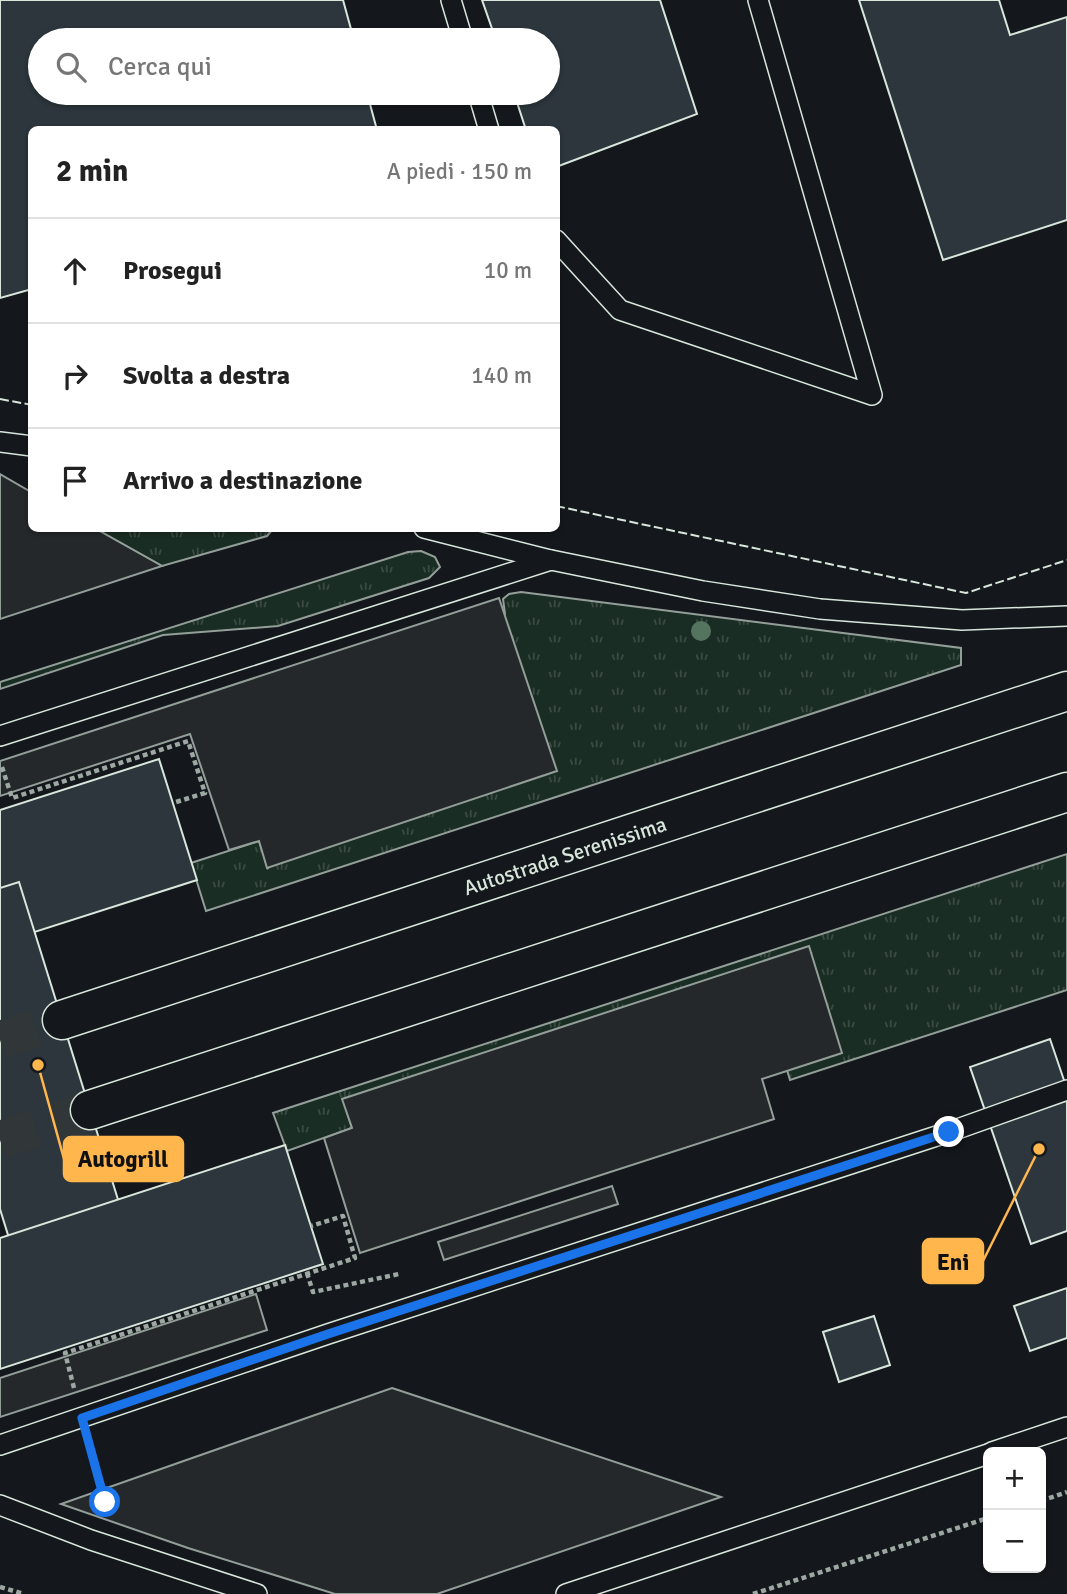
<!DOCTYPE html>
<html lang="it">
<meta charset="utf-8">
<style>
:root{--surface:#fff;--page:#f2f2f2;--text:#222;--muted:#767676;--line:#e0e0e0}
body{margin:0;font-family:Signika,sans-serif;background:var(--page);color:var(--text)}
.controls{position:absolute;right:21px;bottom:21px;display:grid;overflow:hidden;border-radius:10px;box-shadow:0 2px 5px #0004}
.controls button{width:63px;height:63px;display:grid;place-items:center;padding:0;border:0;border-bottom:2px solid var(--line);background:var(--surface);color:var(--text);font:35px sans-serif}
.stop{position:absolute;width:21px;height:21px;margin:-16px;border:5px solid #1a73e8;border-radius:50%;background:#fff}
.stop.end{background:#1a73e8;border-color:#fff;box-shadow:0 2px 7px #0008}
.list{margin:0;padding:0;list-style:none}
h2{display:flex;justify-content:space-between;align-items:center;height:91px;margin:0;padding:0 28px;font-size:30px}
h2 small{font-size:23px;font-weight:400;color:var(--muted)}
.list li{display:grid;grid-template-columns:46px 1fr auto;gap:21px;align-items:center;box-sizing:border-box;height:105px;padding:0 28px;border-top:2px solid var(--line)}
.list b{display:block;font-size:26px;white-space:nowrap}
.list em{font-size:23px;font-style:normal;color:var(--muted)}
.icon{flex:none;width:38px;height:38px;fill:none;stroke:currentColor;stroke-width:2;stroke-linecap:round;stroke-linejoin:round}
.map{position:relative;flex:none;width:1067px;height:1594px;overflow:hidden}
.search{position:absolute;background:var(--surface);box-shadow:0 2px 5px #0004;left:28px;top:28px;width:532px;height:77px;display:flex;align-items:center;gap:18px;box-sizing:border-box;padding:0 24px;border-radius:38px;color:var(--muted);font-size:26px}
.panel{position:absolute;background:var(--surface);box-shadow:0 2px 5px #0004;left:28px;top:126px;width:532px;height:406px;border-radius:10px}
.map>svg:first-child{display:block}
.grass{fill:url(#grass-tufts);stroke:#939e99;stroke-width:2}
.parking{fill:#24282b;stroke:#939e99;stroke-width:2}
.building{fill:#2c363c;stroke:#d8e6dc;stroke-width:2}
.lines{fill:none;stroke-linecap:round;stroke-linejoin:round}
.highway-tunnel{stroke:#313739;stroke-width:38;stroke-dasharray:38 19;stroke-linecap:butt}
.lane-casing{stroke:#d8e6dc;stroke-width:22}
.highway-casing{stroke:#d8e6dc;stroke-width:41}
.path{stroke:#9da8a2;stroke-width:4.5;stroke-dasharray:5 3.5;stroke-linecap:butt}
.lane{stroke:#14181c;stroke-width:19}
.highway{stroke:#14181c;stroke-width:38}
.fence{stroke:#d8e6dc;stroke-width:2;stroke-dasharray:9 3.5;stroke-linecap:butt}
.tree{fill:#55745f}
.route{stroke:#1a73e8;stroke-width:9}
.labels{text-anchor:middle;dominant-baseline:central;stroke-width:5;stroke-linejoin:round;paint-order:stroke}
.street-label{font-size:21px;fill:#d8e6dc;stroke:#14181c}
.leader{fill:none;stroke:#ffb74d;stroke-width:2.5}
.callout-dot{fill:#ffb74d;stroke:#14181c;stroke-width:2.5}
.callout{fill:#ffb74d;stroke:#ffb74d;stroke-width:2.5}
.callout-label{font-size:23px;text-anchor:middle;font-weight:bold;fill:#111}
</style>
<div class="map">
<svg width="1067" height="1594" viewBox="0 0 1067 1594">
<defs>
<pattern id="grass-tufts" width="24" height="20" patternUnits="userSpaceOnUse" patternTransform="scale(1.75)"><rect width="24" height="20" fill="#1a2d24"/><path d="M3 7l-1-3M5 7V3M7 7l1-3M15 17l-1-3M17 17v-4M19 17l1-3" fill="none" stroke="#3b4b43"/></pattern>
</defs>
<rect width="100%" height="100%" fill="#14181c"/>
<!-- grass -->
<g class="grass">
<polygon points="96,529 273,528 273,529 267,536 162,566"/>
<polygon points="421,551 435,557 440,567 429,578 278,626 163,635 0,689 0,682 408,552"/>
<polygon points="521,592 961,648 961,665 206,911 191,863 259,841 268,868 505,614 503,599 509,594"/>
<polygon points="1067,854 1067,990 790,1080 787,1070 842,1052 343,1099 352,1128 287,1151 273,1113"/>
</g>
<!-- parking -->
<g class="parking">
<polygon points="0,474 31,492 32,528 96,529 162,566 0,619"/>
<polygon points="499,598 557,771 267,868 259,841 229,850 190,734 0,796 0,761"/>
<polygon points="809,946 842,1053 762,1079 774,1119 360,1253 324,1138 352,1128 342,1099"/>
<polygon points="612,1186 618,1204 444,1260 438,1242"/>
<polygon points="256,1294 267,1330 0,1417 0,1378"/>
<polygon points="392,1388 721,1497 437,1594 335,1594 188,1548 61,1504"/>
</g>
<!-- building -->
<g class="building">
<polygon points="0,0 343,0 354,40 40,40 40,93 367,93 377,130 32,130 32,289 0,298"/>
<polygon points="482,0 660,0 697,114 556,167 556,130 526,130 514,93 548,93 548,40 496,40"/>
<polygon points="859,0 999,0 1010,35 1067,17 1067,220 943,260"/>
<polygon points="159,759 197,880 0,943 0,810"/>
<polygon points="19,882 135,1254 25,1290 0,1209 0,888"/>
<polygon points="1050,1039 1067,1089 1067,1231 1031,1244 970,1067"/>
<polygon points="285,1145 323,1264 0,1369 0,1238"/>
<polygon points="1067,1288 1067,1338 1030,1351 1014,1306"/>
<polygon points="874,1316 890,1365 839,1382 823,1332"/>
</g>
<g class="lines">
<!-- highway-tunnel -->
<g class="highway-tunnel">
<polyline points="0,1040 62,1020"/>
<polyline points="0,1140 90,1110"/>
</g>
<defs>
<g id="lane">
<polyline points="451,0 463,40"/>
<polyline points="478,93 489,130"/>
<polyline points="556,240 620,310 872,395 758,0"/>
<polyline points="0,442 32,446"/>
<polyline points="424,528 550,560"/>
<polyline points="0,736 551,560 703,591 820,609 962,620 1067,616"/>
<polyline points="0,1445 328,1334 949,1132 1067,1090"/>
<polyline points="992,1452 1067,1427"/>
<polyline points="0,1505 91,1540 257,1594"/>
<polyline points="566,1594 988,1454"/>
</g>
<g id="highway">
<polyline points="62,1020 1067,691"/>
<polyline points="90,1110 1067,792"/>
</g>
</defs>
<!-- lane casing -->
<use href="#lane" class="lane-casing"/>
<!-- highway casing -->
<use href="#highway" class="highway-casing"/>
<!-- path -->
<g class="path">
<polyline points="2,767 12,798 188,741 205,793 173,803"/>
<polyline points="307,1273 313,1292 399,1274"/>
<polyline points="74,1388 65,1353 355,1258 343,1216 311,1226"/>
<polyline points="90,1447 105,1502 102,1510"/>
<polyline points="1041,1501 1067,1492"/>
<polyline points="0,1587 24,1594"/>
<polyline points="753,1594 988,1518"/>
</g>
<!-- lane -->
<use href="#lane" class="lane"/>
<!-- highway -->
<use href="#highway" class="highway"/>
<!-- fence -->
<g class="fence">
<polyline points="0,399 32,405"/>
<polyline points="556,506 966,593 1067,560"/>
</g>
</g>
<!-- trees -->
<circle class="tree" cx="701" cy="631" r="10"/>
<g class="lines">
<!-- route -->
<polyline class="route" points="105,1502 82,1418 328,1334 949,1132"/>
</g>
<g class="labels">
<!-- street labels -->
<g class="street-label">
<text transform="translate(565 856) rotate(-18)">Autostrada Serenissima</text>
</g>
</g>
<!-- callouts -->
<path class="leader" d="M38 1065L64 1159M1039 1149L983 1261"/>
<g class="callout-dot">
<circle cx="38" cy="1065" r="7"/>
<circle cx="1039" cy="1149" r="7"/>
</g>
<g class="callout">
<rect x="64" y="1137" width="119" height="44" rx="7"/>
<rect x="923" y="1239" width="60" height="44" rx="7"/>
</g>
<g class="callout-label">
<text x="123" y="1167">Autogrill</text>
<text x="953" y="1270">Eni</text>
</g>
</svg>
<div class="controls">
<button>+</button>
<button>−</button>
</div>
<div class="stop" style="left:105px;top:1502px"></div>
<div class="stop end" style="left:949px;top:1132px"></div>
<div class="search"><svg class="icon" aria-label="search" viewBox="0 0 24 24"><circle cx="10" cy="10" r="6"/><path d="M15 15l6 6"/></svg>Cerca qui</div>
<section class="panel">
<h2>2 min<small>A piedi · 150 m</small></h2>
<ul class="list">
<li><svg class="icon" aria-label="ahead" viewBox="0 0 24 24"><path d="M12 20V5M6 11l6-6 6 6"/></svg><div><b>Prosegui</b></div><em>10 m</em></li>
<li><svg class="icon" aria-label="right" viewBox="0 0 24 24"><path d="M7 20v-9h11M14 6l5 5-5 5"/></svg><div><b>Svolta a destra</b></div><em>140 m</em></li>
<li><svg class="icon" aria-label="arrive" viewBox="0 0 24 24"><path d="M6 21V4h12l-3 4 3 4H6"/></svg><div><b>Arrivo a destinazione</b></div></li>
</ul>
</section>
</div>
